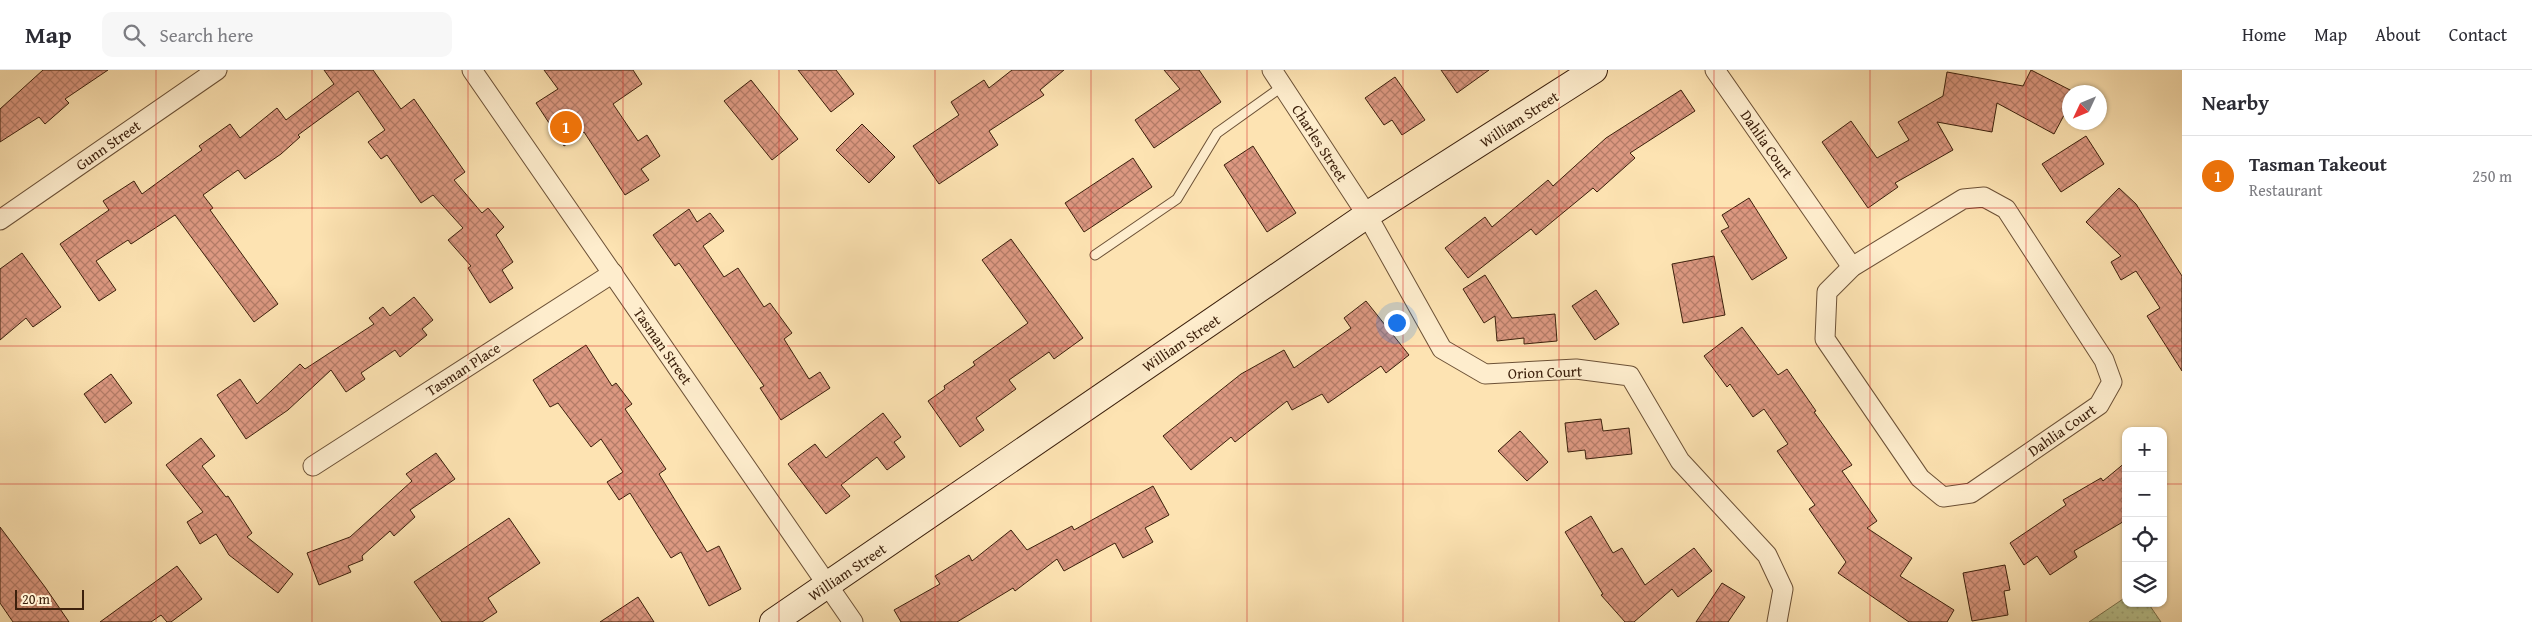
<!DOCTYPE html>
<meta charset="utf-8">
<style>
:root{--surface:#fff;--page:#f7f7f7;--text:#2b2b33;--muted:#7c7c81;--line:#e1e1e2;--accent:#8f2418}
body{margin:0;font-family:"Gentium Book Plus",serif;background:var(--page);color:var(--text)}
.controls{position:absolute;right:15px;bottom:15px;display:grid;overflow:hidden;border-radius:10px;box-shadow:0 1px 4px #0004}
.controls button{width:45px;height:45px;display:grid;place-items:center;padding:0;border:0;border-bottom:1px solid var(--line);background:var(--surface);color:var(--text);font:25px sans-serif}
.compass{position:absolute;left:2062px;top:15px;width:45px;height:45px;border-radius:50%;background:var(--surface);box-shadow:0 1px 4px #0004;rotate:226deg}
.scale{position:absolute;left:15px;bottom:12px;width:69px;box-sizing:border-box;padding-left:5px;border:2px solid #3c200c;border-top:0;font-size:14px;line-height:18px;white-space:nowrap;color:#3c200c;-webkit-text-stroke:4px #feedcd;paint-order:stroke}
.you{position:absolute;left:1396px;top:252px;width:18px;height:18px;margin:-12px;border:4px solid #fff;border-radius:50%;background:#1a73e8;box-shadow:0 0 0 8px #1a73e833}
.badge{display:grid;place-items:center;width:32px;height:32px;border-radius:50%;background:var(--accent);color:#fff;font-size:16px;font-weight:700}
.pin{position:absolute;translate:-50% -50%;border:2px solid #fff;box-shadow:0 1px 5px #0006}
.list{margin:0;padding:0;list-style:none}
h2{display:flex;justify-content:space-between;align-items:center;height:65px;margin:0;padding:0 20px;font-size:21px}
h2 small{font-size:16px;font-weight:400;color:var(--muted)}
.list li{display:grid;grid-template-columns:32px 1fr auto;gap:15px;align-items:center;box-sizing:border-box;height:80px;padding:0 20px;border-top:1px solid var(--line)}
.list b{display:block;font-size:19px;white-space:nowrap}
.list p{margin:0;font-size:16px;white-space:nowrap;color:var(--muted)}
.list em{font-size:16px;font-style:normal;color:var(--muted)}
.icon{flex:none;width:28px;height:28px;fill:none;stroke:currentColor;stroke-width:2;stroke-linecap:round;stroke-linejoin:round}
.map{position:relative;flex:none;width:2182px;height:552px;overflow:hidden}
header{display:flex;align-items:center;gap:30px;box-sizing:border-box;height:70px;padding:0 25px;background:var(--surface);border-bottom:1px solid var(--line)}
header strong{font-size:24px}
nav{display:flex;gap:28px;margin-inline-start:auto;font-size:18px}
.search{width:350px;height:45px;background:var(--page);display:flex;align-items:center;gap:12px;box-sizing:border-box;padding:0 18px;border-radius:10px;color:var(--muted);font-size:19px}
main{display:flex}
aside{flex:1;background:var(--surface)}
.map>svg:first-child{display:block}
.grass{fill:url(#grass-dots);stroke:#7a724e}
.building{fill:url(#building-cross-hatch);stroke:#3c200c}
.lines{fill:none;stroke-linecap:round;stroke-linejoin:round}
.lane-casing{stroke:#6c5136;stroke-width:11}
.street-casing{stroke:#6c5136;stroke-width:21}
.secondary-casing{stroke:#3c200c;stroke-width:28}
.lane{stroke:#feedcd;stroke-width:9}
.street{stroke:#feedcd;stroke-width:19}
.secondary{stroke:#feedcd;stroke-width:26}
.grid{fill:none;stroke:#d62828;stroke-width:1;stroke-opacity:0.55}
.labels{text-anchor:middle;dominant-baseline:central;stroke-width:4.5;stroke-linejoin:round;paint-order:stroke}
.street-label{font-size:15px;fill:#3c200c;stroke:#feedcd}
</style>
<header>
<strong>Map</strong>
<div class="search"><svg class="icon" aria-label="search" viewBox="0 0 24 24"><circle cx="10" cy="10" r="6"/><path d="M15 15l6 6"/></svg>Search here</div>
<nav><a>Home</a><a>Map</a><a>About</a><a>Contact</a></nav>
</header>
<main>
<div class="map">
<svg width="2182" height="552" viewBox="0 0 2182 552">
<defs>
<pattern id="grass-dots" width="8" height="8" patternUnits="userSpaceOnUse" patternTransform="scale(1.25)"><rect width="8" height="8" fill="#b9c590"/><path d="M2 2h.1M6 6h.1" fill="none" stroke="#a0a97b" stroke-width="1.8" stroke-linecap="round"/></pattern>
<pattern id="building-cross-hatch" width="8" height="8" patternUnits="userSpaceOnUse" patternTransform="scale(1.25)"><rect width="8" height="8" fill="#dc9881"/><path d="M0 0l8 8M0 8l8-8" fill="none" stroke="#b47c68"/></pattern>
</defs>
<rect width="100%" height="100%" fill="#fde3b2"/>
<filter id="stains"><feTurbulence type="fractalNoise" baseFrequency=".004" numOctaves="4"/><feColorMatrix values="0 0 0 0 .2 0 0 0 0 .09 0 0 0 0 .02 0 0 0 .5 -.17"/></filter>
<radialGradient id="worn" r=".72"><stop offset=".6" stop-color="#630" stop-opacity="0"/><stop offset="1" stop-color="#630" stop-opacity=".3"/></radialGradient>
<!-- grass -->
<polygon class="grass" points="2126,527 2126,533 2148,533 2161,552 2089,552"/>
<!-- building -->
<g class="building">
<polygon points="43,0 108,0 65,29 69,33 45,54 39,47 0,72 0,39"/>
<polygon points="324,0 373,0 401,39 414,29 465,102 454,110 482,143 488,138 504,157 496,165 513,192 502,200 513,218 490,233 468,198 471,196 448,170 463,158 433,125 421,133 387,85 381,89 368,72 385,60 358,21 298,65 300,67 281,84 245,109 238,100 203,125 213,138 210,140 278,234 254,252 175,145 131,174 128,170 96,191 116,220 99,231 60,174 109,140 103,131 134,111 142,124 202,80 199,76 230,54 240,68 277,38 286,50 334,14"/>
<polygon points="544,0 633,0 642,14 613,34 638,71 647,65 660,86 641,99 649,110 625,125 584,62 564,76 536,33 558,19"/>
<polygon points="798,0 836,0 854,24 831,42"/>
<polygon points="1012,0 1064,0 1040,20 1044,25 989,61 998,75 939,114 913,76 959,45 951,32 984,10 989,18"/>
<polygon points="1164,0 1199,0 1221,32 1154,78 1135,50 1180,19"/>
<polygon points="1441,0 1489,0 1457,23"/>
<polygon points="2031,0 2074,22 2070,22 2070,34 2054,64 1997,33 1992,62 1937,52 1953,80 1895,113 1898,117 1868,138 1822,72 1851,51 1877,88 1909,70 1898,52 1943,26 1947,2 2023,16"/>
<polygon points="1395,7 1425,50 1402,65 1392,50 1384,55 1365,28"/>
<polygon points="751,10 798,69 772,90 724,31"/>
<polygon points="1681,20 1695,41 1630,83 1635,88 1597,122 1593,118 1536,165 1531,159 1468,208 1445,178 1485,147 1492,157 1548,110 1553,116 1606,68"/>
<polygon points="862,54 895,87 869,113 836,80"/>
<polygon points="2086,66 2104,94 2061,122 2042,94"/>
<polygon points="1253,76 1296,143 1267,162 1224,95"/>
<polygon points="1133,88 1152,117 1084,162 1065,133"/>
<polygon points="2119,118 2136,134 2182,206 2182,301 2147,246 2160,238 2136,201 2121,210 2111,192 2121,186 2086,152"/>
<polygon points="1749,128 1787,188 1752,210 1721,161 1729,157 1722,145"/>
<polygon points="689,139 697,152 710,143 724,161 703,176 724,207 738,198 764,237 770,233 792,263 784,269 809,309 820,302 830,318 781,350 760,318 764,316 679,193 675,196 653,165"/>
<polygon points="1011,169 1083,268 1054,289 1049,282 1009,310 1016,319 976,348 984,360 960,377 928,331 945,319 944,316 975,295 973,292 1028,253 982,190"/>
<polygon points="22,183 61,237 33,257 26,248 0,270 0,199"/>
<polygon points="1714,186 1725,245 1683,253 1672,194"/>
<polygon points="1485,205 1512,248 1555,244 1557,271 1524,274 1524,268 1497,271 1495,246 1484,253 1463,219"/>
<polygon points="1596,220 1619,254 1595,270 1572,236"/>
<polygon points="414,227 433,250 422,259 427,265 400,287 395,280 361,303 365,309 346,322 331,300 288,340 246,369 217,325 240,309 257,334 300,294 305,299 374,254 369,248 383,237 390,246"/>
<polygon points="1366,231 1409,285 1386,303 1381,296 1328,333 1322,324 1292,340 1287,331 1235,372 1231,367 1191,400 1163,366 1241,304 1284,280 1294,298 1351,258 1344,248"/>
<polygon points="1742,257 1778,305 1787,299 1816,341 1814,342 1852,395 1842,401 1877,451 1867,458 1912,488 1900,506 1954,540 1947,552 1909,552 1838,503 1846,492 1809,439 1815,435 1777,381 1788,374 1764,339 1753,347 1730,314 1727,317 1704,286"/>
<polygon points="586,275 612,316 616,313 632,334 625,339 666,399 659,404 707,482 719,476 741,519 709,536 681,482 671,488 630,423 619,430 607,412 623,402 601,369 591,377 558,333 550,337 533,310"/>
<polygon points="111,304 132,333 105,353 84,324"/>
<polygon points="883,343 901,367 894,372 905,387 887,400 877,387 841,415 850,426 826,444 788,394 815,374 826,388"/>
<polygon points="1601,349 1603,361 1629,358 1632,384 1586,389 1585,380 1568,382 1565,353"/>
<polygon points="1520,361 1548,392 1527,411 1498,381"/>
<polygon points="201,368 215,386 202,396 226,427 228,426 252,463 247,467 293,504 278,523 229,485 216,464 200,474 187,452 203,442 166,395"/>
<polygon points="436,383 455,409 410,440 415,447 394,466 390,461 362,486 363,490 348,496 351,502 319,515 307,483 350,467 412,411 406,404"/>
<polygon points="2126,392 2126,450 2074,481 2077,487 2050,505 2037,486 2024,495 2010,473 2066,435 2063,430 2101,408 2103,411"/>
<polygon points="1153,416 1169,445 1145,458 1153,472 1123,488 1115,473 1064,501 1057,489 1015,521 1013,518 957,552 901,552 894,540 940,514 935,506 969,485 972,491 1011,460 1027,480 1072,456 1074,460"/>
<polygon points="1591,446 1613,483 1622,478 1645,515 1694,478 1712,501 1678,527 1672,519 1634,552 1625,552 1601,525 1603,524 1565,462"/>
<polygon points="509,448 540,493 488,528 497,542 482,552 442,552 414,512"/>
<polygon points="0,457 45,517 69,552 13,552 0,533"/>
<polygon points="2005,495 2010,520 2004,521 2008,545 1972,551 1963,503"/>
<polygon points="177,496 202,529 171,552 167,552 161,545 151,552 100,552"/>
<polygon points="1722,513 1745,527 1728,552 1696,552"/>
<polygon points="638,527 654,552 600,552"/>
</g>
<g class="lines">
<defs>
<polyline id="lane" points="1095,185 1177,129 1217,63 1283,16"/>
<g id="street">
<polyline points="472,0 853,552"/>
<polyline points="1272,0 1367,145 1442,279 1485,304 1576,299 1630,306 1680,391 1767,485 1783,519 1777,552"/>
<polyline points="1715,0 1852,197"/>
<polygon points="1984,127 2006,139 2104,290 2112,312 2099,335 1971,423 1943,427 1920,408 1825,269 1827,222 1852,197 1963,129"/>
<polyline points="0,150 217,0"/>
<polyline points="313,396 613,203"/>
</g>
<polyline id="secondary" points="773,552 1367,145 1594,0"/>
</defs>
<!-- lane casing -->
<use href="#lane" class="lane-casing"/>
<!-- street casing -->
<use href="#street" class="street-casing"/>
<!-- secondary casing -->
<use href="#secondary" class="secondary-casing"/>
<!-- lane -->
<use href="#lane" class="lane"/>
<!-- street -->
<use href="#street" class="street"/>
<!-- secondary -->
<use href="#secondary" class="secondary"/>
</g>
<!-- grid -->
<path class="grid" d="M156,0V552M312,0V552M468,0V552M623,0V552M779,0V552M935,0V552M1091,0V552M1247,0V552M1403,0V552M1559,0V552M1714,0V552M1870,0V552M2026,0V552M0,138H2182M0,276H2182M0,414H2126M2163,414H2182"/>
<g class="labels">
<!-- street labels -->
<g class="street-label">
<text transform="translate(1519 49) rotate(-33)">William Street</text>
<text transform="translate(1320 73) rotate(57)">Charles Street</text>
<text transform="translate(1767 74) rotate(55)">Dahlia Court</text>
<text transform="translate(108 75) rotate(-35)">Gunn Street</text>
<text transform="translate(1181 273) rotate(-34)">William Street</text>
<text transform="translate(663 276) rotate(55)">Tasman Street</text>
<text transform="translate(463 299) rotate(-33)">Tasman Place</text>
<text transform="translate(1545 302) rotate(-2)">Orion Court</text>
<text transform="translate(2062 360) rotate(-35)">Dahlia Court</text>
<text transform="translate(847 502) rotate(-34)">William Street</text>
</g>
</g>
<rect width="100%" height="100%" filter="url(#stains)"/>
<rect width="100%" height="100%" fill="url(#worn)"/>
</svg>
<div class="controls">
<button>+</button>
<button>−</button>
<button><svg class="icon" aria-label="locate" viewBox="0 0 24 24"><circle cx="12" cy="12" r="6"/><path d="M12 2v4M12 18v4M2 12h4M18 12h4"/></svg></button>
<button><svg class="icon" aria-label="layers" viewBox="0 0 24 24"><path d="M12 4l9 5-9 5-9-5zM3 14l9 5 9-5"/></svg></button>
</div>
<svg class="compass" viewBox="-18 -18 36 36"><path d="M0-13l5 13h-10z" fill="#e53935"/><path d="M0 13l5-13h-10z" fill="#7c7c81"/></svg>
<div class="scale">20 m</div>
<div class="you"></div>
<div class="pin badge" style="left:566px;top:57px;background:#e8710a">1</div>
</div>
<aside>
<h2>Nearby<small></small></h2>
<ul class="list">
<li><span class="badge" style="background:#e8710a">1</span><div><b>Tasman Takeout</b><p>Restaurant</p></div><em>250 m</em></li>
</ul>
</aside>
</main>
